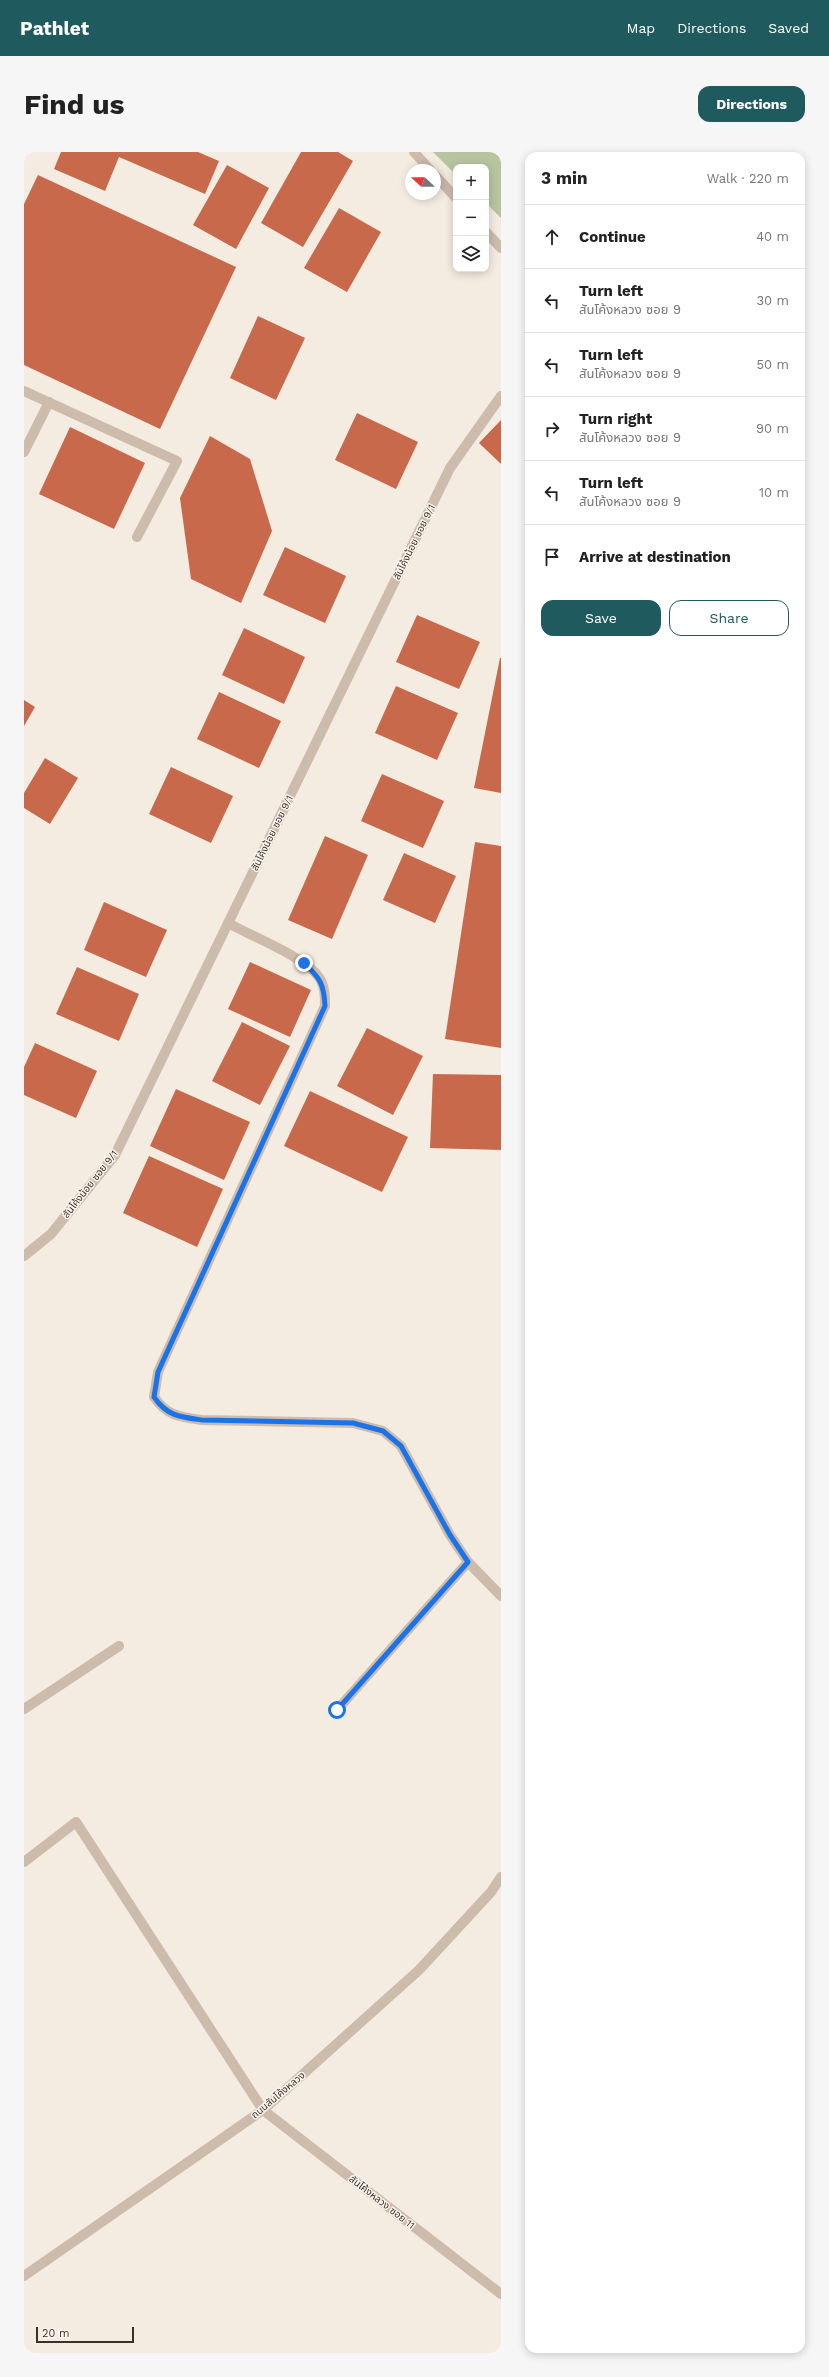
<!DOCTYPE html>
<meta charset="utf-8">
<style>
:root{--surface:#fff;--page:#f6f6f6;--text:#222;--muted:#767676;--line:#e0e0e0;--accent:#1f5a5e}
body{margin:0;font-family:"Work Sans","Noto Sans Thai",sans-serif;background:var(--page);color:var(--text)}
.controls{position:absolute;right:12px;top:12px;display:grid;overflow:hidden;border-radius:8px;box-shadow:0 2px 10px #0003}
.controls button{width:36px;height:36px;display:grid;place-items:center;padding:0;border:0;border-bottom:1px solid var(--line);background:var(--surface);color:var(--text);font:20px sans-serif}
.compass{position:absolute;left:381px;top:12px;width:36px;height:36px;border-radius:50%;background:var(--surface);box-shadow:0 2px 10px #0003;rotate:292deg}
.scale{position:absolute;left:12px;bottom:10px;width:98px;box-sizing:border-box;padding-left:4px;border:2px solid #3b302b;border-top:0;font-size:11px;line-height:14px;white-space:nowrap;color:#3b302b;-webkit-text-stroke:3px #fbf5ee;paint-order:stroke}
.stop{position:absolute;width:12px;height:12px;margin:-9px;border:3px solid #1a73e8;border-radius:50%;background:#fff}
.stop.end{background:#1a73e8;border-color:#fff;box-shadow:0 1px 4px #0008}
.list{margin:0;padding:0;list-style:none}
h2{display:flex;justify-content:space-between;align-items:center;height:52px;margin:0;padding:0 16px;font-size:17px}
h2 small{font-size:13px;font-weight:400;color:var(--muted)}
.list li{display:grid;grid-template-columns:26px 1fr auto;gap:12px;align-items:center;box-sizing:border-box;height:64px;padding:0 16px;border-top:1px solid var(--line)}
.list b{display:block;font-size:15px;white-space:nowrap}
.list p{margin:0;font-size:13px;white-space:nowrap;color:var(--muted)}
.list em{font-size:13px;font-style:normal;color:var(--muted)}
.actions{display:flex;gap:8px;padding:12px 16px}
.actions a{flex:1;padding:9px 0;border:1px solid var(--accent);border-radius:12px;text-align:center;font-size:14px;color:var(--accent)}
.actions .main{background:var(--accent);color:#fff}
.icon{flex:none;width:22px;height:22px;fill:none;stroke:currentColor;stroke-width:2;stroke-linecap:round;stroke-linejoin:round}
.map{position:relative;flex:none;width:477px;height:2201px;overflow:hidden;border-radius:12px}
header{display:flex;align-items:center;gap:24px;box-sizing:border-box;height:56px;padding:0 20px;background:var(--accent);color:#fff}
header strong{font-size:19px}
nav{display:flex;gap:22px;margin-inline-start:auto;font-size:14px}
.intro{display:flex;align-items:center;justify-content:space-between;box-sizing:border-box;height:96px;padding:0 24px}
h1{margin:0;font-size:28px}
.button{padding:10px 18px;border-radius:12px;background:var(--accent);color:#fff;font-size:14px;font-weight:700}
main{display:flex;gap:24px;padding:0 24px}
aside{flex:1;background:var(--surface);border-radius:12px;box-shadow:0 2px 10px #0003}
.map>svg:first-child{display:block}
.green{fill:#b8c4a0}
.building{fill:#c8694b}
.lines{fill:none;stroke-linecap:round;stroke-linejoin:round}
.minor{stroke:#cdbbac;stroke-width:10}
.route{stroke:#1a73e8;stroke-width:5}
.labels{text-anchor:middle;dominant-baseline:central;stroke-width:3;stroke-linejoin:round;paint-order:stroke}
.street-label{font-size:10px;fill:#3b302b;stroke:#fbf5ee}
</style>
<header>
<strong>Pathlet</strong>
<nav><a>Map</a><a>Directions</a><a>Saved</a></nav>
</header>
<div class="intro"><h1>Find us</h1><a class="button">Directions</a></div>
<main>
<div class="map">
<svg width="477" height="2201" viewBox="0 0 477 2201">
<rect width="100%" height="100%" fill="#f4ebe1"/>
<!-- green -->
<polygon class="green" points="409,0 477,0 477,66 462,51 462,15 432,15 432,23"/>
<!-- building -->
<g class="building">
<polygon points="37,0 174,0 195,9 181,42 95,5 81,39 30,17"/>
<polygon points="277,0 314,0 329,9 279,95 237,71"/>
<polygon points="203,13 245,36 212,97 169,73"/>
<polygon points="14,23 212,115 136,277 0,213 0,52"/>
<polygon points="315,56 357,80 323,140 280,116"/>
<polygon points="234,164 281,186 252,248 206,226"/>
<polygon points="333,261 394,290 372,337 311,308"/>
<polygon points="477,268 477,312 455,291"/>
<polygon points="46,275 121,311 90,377 15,342"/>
<polygon points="186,284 226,307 248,379 217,451 167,427 156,346"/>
<polygon points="261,395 322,424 301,471 239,443"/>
<polygon points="393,463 456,490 435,537 372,510"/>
<polygon points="220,476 281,505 260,552 198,523"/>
<polygon points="476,506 477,506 477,641 450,636"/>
<polygon points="372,534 434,561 413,608 351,581"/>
<polygon points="195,540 257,569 235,616 173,587"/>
<polygon points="0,548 11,555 0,574"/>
<polygon points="21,606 54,626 26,672 0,656 0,641"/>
<polygon points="147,615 209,644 187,691 125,662"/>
<polygon points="358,622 420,649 399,696 337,669"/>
<polygon points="301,684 344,703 308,787 264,768"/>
<polygon points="451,690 477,694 477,896 421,887"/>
<polygon points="380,701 432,724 411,771 359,748"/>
<polygon points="80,750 143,778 122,825 60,798"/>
<polygon points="226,810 287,838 266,885 204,857"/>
<polygon points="53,815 115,842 95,889 32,862"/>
<polygon points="218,870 266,894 236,953 188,929"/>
<polygon points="343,876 399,904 369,963 313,934"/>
<polygon points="11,891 73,919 52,966 0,943 0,915"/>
<polygon points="409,922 477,923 477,998 406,996"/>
<polygon points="152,937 226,970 200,1028 126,994"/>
<polygon points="286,939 384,985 358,1040 260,994"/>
<polygon points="125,1004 199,1037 173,1095 99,1061"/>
</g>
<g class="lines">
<!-- minor -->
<g class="minor">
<polyline points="390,0 406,18"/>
<polyline points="411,23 432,46"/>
<polyline points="462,80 477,96"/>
<polyline points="0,239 153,309 113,385"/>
<polyline points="0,300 25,250"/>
<path d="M204,771C227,784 279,804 294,824C301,833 301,844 301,854L134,1220L130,1245C143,1264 156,1265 178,1268L329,1271L359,1279L377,1294L426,1383L444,1410L477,1444"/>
<polyline points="0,1104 27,1082 91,1003 426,316 477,244"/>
<polyline points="0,1557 95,1494"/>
<polyline points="313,1558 444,1410"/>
<polyline points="0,1710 52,1670 239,1958 477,2142"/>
<polyline points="0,2124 239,1958 395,1818 467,1740 477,1725"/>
</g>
</g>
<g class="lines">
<!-- route -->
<path class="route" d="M280,811C296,826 300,832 301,854L134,1220L130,1245C143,1264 156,1265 178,1268L329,1271L359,1279L377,1294L426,1383L444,1410L313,1558"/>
</g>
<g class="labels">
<!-- street labels -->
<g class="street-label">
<text transform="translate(390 390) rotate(-64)">สันโค้งน้อย ซอย 9/1</text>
<text transform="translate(248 681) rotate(-64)">สันโค้งน้อย ซอย 9/1</text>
<text transform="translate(66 1032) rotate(-52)">สันโค้งน้อย ซอย 9/1</text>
<text transform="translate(254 1943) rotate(-40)">ถนนสันโค้งหลวง</text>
<text transform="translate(358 2050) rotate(38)">สันโค้งหลวง ซอย 11</text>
</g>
</g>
</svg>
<div class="controls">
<button>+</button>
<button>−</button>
<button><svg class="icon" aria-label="layers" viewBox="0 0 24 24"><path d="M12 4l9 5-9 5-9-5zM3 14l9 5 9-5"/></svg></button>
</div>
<svg class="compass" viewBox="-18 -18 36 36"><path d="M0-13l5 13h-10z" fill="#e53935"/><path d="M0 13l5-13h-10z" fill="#767676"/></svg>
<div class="scale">20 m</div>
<div class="stop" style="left:313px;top:1558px"></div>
<div class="stop end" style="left:280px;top:811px"></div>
</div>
<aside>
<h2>3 min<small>Walk · 220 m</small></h2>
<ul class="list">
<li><svg class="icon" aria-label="ahead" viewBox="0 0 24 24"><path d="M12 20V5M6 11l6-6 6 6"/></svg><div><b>Continue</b></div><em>40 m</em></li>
<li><svg class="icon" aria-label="left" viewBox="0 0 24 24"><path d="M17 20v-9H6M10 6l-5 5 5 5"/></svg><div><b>Turn left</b><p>สันโค้งหลวง ซอย 9</p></div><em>30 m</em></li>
<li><svg class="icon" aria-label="left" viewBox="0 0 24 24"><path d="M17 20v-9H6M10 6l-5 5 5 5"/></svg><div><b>Turn left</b><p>สันโค้งหลวง ซอย 9</p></div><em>50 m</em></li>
<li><svg class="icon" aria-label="right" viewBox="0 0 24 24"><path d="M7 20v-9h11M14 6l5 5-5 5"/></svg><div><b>Turn right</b><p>สันโค้งหลวง ซอย 9</p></div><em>90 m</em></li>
<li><svg class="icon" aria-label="left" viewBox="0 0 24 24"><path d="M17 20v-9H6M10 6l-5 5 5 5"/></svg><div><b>Turn left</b><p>สันโค้งหลวง ซอย 9</p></div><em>10 m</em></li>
<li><svg class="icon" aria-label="arrive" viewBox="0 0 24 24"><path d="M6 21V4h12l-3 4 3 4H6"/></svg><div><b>Arrive at destination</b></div></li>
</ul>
<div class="actions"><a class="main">Save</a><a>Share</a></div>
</aside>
</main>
